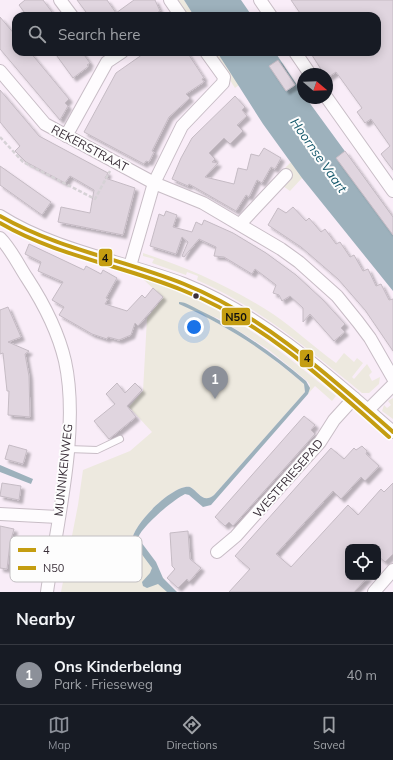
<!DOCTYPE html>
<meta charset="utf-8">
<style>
:root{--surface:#171b24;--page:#20242c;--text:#f1f3f6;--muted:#9ea1a6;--line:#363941;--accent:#8c9099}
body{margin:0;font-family:Mulish,sans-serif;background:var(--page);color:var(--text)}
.controls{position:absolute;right:12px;bottom:12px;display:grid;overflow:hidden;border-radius:8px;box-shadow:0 2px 10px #0003}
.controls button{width:36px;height:36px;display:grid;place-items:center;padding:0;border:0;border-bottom:1px solid var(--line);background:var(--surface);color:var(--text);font:20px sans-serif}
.compass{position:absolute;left:297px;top:68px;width:36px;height:36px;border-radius:50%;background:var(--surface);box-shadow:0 2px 10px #0003;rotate:109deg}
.you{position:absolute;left:194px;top:327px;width:14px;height:14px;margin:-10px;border:3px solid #fff;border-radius:50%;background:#1a73e8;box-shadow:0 0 0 6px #1a73e833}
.badge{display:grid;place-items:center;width:26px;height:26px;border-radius:50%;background:var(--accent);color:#fff;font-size:13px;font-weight:700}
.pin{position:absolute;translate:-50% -33px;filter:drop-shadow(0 1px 2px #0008)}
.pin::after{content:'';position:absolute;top:21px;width:14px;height:12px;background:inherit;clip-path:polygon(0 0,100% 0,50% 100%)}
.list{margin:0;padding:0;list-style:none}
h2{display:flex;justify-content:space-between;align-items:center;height:52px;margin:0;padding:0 16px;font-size:17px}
h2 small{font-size:13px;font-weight:400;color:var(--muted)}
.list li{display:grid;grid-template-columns:26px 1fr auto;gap:12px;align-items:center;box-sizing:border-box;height:60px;padding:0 16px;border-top:1px solid var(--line)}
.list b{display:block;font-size:15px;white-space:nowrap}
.list p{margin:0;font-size:13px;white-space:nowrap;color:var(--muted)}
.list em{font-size:13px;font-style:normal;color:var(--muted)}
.icon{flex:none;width:22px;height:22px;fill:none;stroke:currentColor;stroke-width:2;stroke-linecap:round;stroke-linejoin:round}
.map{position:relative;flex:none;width:393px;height:592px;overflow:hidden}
.search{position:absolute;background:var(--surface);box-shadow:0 2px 10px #0003;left:12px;right:12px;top:12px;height:44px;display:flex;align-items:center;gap:10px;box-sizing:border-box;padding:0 14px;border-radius:12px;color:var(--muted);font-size:15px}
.sheet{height:112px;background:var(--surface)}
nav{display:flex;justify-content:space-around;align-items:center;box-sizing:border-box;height:56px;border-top:1px solid var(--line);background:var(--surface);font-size:11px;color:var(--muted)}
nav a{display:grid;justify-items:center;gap:2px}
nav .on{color:var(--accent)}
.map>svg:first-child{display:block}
.green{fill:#ede9df}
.water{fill:#9db1bc}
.building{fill:#e0d5df;stroke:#c5bbc4;filter:url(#shadow)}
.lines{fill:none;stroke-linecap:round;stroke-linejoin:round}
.lane-casing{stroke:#c8bdc6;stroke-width:8}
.street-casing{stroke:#c8bdc6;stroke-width:14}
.path{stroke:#d6d2d6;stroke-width:2.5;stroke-dasharray:4 2;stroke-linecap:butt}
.lane{stroke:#fefcfe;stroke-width:6}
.street{stroke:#fefcfe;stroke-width:12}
.bus-1-casing{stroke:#fdfdfd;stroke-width:7}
.bus-2-casing{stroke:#fdfdfd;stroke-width:7}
.bus-1{stroke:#c49d11;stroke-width:4}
.bus-2{stroke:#c49d11;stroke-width:4}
.bus-dot{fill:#3a2f39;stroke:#fdfdfd;stroke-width:1.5}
.labels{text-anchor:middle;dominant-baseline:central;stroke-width:4;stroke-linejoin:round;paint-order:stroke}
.street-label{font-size:12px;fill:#3a2f39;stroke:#fdfdfd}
.water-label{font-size:13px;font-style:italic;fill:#14586b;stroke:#fdfdfd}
.key{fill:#fdfdfd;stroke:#c2bfc2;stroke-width:1}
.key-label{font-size:11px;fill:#3a2f39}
.line-badge{stroke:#fdfdfd;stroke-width:1.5}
.pale-badge-label{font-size:11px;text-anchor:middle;font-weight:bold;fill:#111}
</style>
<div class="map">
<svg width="393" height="592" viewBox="0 0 393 592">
<defs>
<filter id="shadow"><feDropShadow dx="3.5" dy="3.5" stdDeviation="1" flood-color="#0004"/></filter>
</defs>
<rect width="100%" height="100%" fill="#f9edf8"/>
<!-- green -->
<g class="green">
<polygon points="178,0 184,0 194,16 188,16 178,5 180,4"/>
<polygon points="212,52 217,52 239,85 235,88"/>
<polygon points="291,162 302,178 290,191 283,186 291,176 284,169"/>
<path d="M143,253C189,268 233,288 273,314C295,329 314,347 336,363L344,353L354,362L357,358L363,363L352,377L354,379L367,364L372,372L369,375L372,381L380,377L379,384L369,393H362C308,349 260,308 197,280L198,276L187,272L186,275L152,263L154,259L143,256Z"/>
<path d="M143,279C221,302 275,346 336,396L332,401L315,386L308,394L310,385L307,381L269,350L247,336L217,318L180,304C226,325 266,351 304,384L305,392L214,495C203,504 199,492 190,487C173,484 132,525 132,541L135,545L175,592H61L78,505L83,470L130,451L152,432L129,407L143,391L147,318L163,298Z"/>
<polygon points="393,398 393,419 382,411 384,405 387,408 391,405 388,401"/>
</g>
<!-- water -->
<g class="water">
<polygon points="184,0 241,0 252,16 194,16"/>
<polygon points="217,52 275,52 303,94 303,98 306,98 393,217 393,291 302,178 263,124"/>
<path d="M179,302C186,302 193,307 199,310C240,329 272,353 306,381L310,388L308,394L211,505L203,507L189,495L185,494C173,500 142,526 138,538L156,562L163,578L177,592H167L158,584L147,588L143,586L142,582L150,573L152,568L132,541C132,525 173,484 190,487C199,492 203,504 214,495L305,392L304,384C266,351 226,325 179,304Z"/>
<polygon points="0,465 33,479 31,484 0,472"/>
</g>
<!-- building -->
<g class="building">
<polygon points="25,0 43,0 55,16 27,16 19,5"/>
<polygon points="77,0 107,0 116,13 134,0 155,0 160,11 152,16 89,16"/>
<polygon points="291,0 393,0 393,170 381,154 390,146 371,119 365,123 357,112 362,108 336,72 327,78 327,74 324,74 310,52 377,52 377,16 302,16"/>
<polygon points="0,17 16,36 16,52 30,52 69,99 65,103 68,106 60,120 0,49"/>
<polygon points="54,52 82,52 90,63 87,65 89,66 73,78"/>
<polygon points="146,52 187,52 204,78 202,79 204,82 186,94 190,98 169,117 152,151 154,152 149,162 146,161 144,164 84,132 116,73"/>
<polygon points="278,60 295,85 286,91 269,66"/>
<polygon points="0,90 39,136 108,173 105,178 135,188 123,235 58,222 61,207 90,213 94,190 70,176 65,183 26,162 15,151 20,146 0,122"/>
<polygon points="235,96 245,107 242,110 247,116 237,125 243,131 230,144 224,138 209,153 215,159 212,162 218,163 205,177 234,184 238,168 247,170 251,154 259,156 264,148 281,158 275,169 271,167 262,183 257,180 249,197 246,195 236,211 189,184 188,186 172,179 181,158 192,138"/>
<polygon points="345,151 393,217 393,235 336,158"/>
<polygon points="0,166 51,202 42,215 0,185"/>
<polygon points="293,207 306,221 309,218 321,232 325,229 336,244 340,242 350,257 354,255 363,271 368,269 376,286 381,284 389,300 393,299 393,351 365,310 338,279 301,247 268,225 278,208 286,213"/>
<polygon points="166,211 177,215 173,227 192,232 196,222 202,225 204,220 233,233 266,253 296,275 323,300 345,324 341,328 345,332 334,341 310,314 303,322 303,308 290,296 282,301 279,295 273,293 276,285 255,269 252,274 224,257 214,256 216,247 199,239 184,257 182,256 188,242 182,237 176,254 150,246 159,214 164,216"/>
<polygon points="29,244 84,270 86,266 101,274 103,270 117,278 106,298 108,299 105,304 127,311 142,295 145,298 153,288 163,297 138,326 135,323 131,335 119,340 108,337 107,339 92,334 59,315 64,307 52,300 63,282 38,271 41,262 25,254"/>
<polygon points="8,307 21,337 8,342 29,351 25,354 29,376 30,417 8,415 9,391 7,391 3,353 0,354 0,310"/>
<polygon points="117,383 125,393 135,383 142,390 127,406 136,417 109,439 94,421 115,404 106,394"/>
<polygon points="304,416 315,425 311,430 315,434 233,526 229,522 225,526 215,517"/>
<polygon points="9,445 27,450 23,464 5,459"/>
<polygon points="362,446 367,451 366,454 379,466 365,481 361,477 341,499 333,491 276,554 291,567 348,505 358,515 381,489 384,492 393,483 393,554 385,562 378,556 378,547 348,547 348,577 368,577 354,592 229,592 250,569 235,556 331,448 344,459 354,448 356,450"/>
<polygon points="2,483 21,486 19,500 0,496"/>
<polygon points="0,526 14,529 10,543 7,569 0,568"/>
<polygon points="188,531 190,559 201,568 189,582 187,579 178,588 167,578 175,569 172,566 170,533"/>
</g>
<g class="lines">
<defs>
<polyline id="lane" points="68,449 97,450 120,439"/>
<g id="street">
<polyline points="60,0 72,16"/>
<polyline points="170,0 181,16"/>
<polyline points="260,0 271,16"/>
<polyline points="295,52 310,74"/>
<polyline points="0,71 45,124 154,183 203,203 281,249 299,262 337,296 358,322 370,338 393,378"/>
<polyline points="327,98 393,191"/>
<polyline points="66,136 107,62 122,52"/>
<path d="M0,216C53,250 125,262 184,284C262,315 330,377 393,432"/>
<polyline points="240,224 286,175"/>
<path d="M0,238C11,249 19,266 27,278C44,304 58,331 65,361C80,429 57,522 47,592"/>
<polyline points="130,266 154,183 182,126 223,83 224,77 206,52"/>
<polyline points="368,410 393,385"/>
<polyline points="0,514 58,517"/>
<polyline points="217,552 236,536 320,442 334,420 354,398"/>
<polyline points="374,592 393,570"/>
</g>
</defs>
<!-- lane casing -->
<use href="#lane" class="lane-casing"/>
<!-- street casing -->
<use href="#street" class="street-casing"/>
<!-- path -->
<polyline class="path" points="0,137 23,162 95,199 110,171"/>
<!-- lane -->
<use href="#lane" class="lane"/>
<!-- street -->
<use href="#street" class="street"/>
<defs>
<path id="bus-1" d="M0,216C60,250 122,259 184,284C264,316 329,376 393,432"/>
<path id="bus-2" d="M0,223C57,256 121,265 182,290C261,321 326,381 389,437"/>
</defs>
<!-- bus-1 casing -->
<use href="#bus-1" class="bus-1-casing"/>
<!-- bus-2 casing -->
<use href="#bus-2" class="bus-2-casing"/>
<!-- bus-1 -->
<use href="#bus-1" class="bus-1"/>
<!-- bus-2 -->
<use href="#bus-2" class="bus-2"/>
</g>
<!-- markers -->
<circle class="bus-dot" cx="196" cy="296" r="3.5"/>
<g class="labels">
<!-- street labels -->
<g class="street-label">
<text transform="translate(90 148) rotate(28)">REKERSTRAAT</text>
<text transform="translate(63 470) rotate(-84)">MUNNIKENWEG</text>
<text transform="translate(288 478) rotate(-49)">WESTFRIESEPAD</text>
</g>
<!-- water labels -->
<g class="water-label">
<text transform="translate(319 155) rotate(55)">Hoornse Vaart</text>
</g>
</g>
<!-- legend -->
<rect x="10" y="536" width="132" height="46" rx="6" class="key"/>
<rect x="18" y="548" width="18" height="4" fill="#c49d11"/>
<rect x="18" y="566" width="18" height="4" fill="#c49d11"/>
<g class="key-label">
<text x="43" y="554">4</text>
<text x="43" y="572">N50</text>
</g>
<g class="line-badge">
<rect x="98" y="248" width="15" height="19" rx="4" fill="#c49d11"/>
<rect x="221" y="307" width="30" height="19" rx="4" fill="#c49d11"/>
<rect x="299" y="349" width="15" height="19" rx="4" fill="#c49d11"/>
</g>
<g class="pale-badge-label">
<text x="105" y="262">4</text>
<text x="236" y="321">N50</text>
<text x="307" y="362">4</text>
</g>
</svg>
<div class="controls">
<button><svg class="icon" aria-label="locate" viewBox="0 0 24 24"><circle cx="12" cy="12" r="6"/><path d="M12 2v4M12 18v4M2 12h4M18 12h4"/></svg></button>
</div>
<svg class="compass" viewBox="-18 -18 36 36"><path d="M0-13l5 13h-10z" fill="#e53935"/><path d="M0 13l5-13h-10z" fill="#9ea1a6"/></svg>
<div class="you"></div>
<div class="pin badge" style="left:215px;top:399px">1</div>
<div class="search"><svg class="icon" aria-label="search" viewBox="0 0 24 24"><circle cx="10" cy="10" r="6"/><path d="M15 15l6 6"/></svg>Search here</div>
</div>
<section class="sheet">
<h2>Nearby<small></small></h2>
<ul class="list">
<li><span class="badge">1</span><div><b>Ons Kinderbelang</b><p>Park · Frieseweg</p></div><em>40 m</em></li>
</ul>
</section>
<nav>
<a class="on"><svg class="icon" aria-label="map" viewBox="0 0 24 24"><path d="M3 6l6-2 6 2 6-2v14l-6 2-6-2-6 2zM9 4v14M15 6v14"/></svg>Map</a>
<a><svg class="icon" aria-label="directions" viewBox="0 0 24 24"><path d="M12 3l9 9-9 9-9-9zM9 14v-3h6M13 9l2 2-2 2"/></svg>Directions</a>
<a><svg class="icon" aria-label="saved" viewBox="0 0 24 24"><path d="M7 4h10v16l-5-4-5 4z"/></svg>Saved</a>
</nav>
